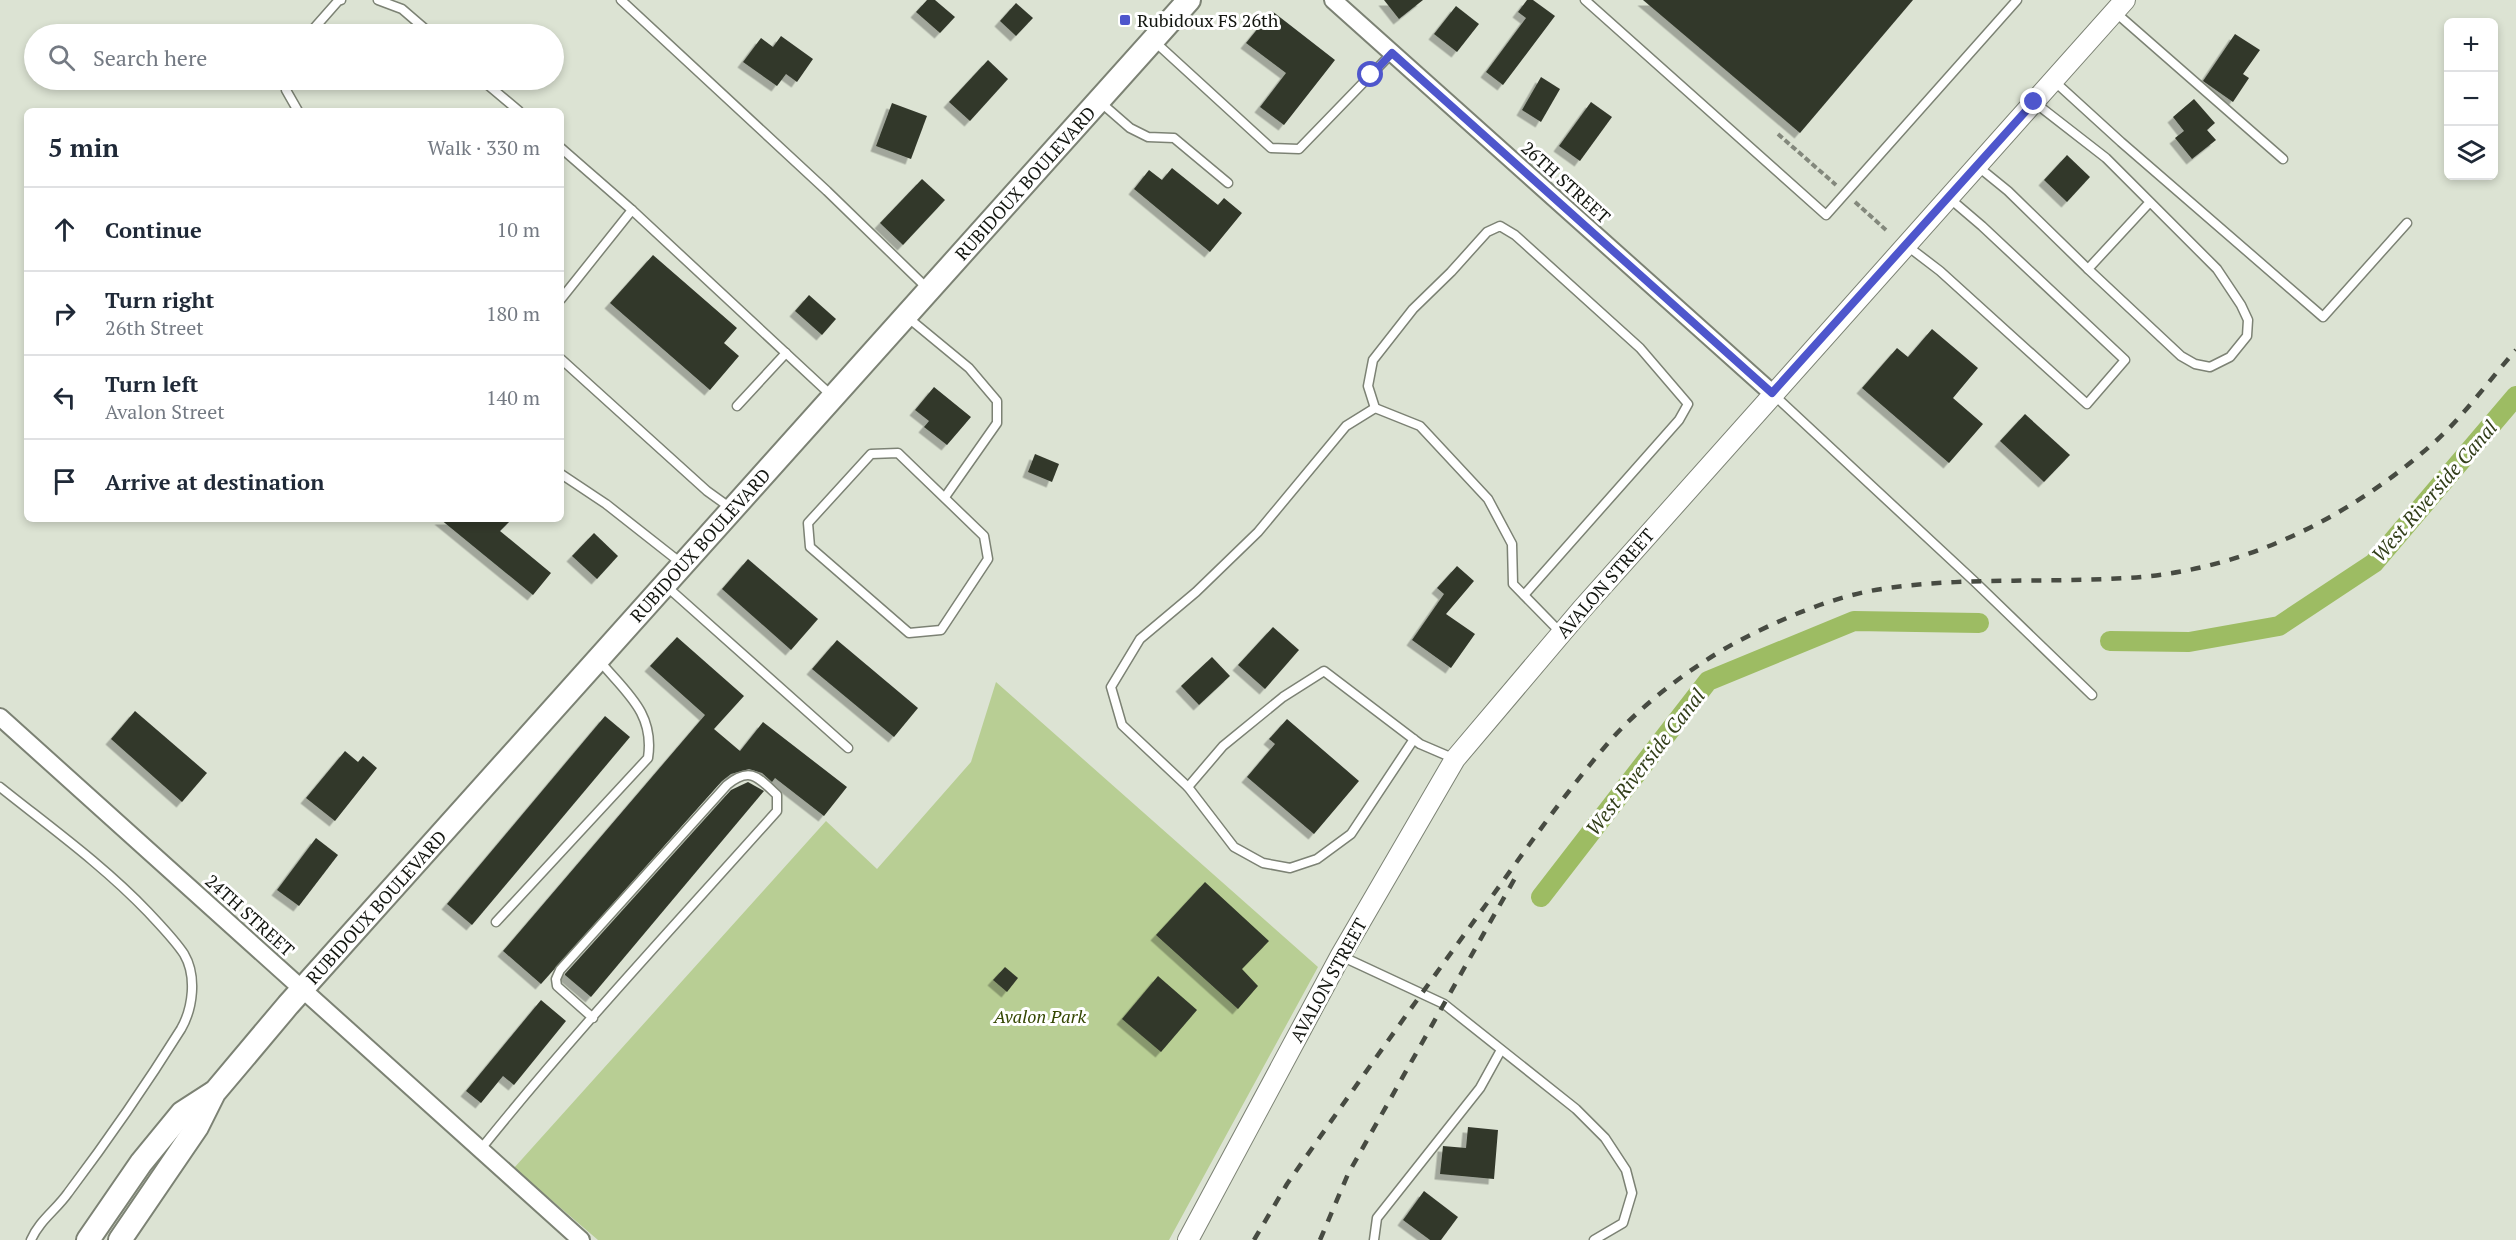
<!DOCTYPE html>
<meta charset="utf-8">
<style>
:root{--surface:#fff;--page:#f6f6f7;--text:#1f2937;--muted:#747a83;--line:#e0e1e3}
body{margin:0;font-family:"PT Serif",serif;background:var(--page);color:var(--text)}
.controls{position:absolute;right:18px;top:18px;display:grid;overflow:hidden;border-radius:9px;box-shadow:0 3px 9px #0003}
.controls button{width:54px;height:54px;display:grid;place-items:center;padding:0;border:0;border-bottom:2px solid var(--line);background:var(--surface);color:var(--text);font:30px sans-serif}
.stop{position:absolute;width:18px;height:18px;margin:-14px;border:4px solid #4e56cc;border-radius:50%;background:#fff}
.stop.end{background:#4e56cc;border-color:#fff;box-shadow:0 2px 6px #0008}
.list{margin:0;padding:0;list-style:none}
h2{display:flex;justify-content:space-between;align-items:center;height:78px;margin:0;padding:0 24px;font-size:26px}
h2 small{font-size:20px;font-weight:400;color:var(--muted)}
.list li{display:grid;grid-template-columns:39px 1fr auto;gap:18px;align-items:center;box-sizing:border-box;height:84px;padding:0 24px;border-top:2px solid var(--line)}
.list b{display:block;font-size:22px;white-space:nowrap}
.list p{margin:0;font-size:20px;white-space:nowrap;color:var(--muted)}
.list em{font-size:20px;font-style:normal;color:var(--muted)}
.icon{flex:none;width:33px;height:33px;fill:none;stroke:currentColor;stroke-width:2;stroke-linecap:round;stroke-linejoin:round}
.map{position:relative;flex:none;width:2516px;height:1240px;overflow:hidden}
.search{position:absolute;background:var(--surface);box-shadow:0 3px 9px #0003;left:24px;top:24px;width:540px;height:66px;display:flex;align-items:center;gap:15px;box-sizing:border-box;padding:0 21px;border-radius:33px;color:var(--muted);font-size:22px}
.panel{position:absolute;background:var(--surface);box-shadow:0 3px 9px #0003;left:24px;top:108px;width:540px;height:414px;border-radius:9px}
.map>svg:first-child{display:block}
.green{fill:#b8ce94}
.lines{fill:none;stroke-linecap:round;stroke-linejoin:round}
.canal{stroke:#9dbc63;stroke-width:20}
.building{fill:#33382c;filter:url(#shadow)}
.service-casing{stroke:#7c8274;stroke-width:11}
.minor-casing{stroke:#7c8274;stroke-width:20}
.tertiary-casing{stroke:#7c8274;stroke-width:22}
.secondary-casing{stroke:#7c8274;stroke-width:26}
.path{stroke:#83887c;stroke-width:4;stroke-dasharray:6 3;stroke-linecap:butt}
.service{stroke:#fff;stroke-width:8}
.minor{stroke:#fff;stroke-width:16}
.tertiary{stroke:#fff;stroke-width:20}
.secondary{stroke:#fff;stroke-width:22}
.rail{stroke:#474b42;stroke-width:4.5;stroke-dasharray:10 10;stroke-linecap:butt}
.route{stroke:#4e56cc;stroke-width:8}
.poi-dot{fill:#4e56cc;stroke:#fff;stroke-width:2}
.labels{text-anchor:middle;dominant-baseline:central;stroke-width:6;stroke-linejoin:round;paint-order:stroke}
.poi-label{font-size:18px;fill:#12150f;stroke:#fff;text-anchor:start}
.street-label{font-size:18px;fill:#12150f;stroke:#fff}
.park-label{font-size:18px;font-style:italic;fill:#344702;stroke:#fff}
.water-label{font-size:20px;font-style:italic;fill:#323e19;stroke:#fff}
</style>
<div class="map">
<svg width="2516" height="1240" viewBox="0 0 2516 1240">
<defs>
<filter id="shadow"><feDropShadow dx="-5.5" dy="5.5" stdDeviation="0" flood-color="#0004"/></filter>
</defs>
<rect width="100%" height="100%" fill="#dce3d3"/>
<!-- green -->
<polygon class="green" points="996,682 1318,967 1169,1240 598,1240 514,1168 826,821 877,869 971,762"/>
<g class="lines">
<!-- canal -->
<g class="canal">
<polyline points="2110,641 2189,642 2279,626 2374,563 2516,396"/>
<polyline points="1541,897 1708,681 1854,621 1979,623"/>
</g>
</g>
<!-- building -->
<g class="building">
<polygon points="927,0 935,0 955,17 940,33 916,12"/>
<polygon points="1384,0 1423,0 1399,19"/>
<polygon points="1527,0 1533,0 1555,16 1503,85 1486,72 1526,18 1518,12"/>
<polygon points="1643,0 1913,0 1800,133"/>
<polygon points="1016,3 1033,18 1016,36 1000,21"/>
<polygon points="1456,6 1479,24 1457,52 1434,34"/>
<polygon points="1272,11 1335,60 1284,125 1260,107 1286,73 1246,43"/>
<polygon points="2235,34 2260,50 2243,74 2249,78 2233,102 2203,81"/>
<polygon points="781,36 813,59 797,82 786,74 777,86 743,62 761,38 773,47"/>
<polygon points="988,60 1008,79 970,121 949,102"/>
<polygon points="1541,77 1560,89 1541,122 1522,110"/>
<polygon points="2194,99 2215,123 2207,130 2216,140 2192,159 2175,138 2184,131 2173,117"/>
<polygon points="1591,102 1612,117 1580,161 1559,146"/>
<polygon points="892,103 927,116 911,159 876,146"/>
<polygon points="2067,155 2090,177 2067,202 2044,180"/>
<polygon points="1172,168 1218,205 1224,198 1242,213 1210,252 1134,189 1149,170 1162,180"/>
<polygon points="922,179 945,200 903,245 880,223"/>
<polygon points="653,255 737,328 724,343 739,356 710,390 610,303"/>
<polygon points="809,295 836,319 822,335 795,311"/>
<polygon points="1932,329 1978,368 1953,398 1983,424 1949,463 1862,388 1897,348 1908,357"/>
<polygon points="934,387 971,417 947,445 924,427 929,421 915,410"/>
<polygon points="2025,414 2070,455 2044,482 2000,441"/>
<polygon points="1035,454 1059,464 1052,482 1028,472"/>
<polygon points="440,519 512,519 500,531 551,573 533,595"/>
<polygon points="594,533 618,556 597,579 572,556"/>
<polygon points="748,559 818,619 791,650 722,589"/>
<polygon points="1457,566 1474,581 1446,614 1475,634 1451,668 1412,640 1444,594 1437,588"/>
<polygon points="1273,627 1299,650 1265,689 1238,665"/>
<polygon points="677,637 744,696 714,729 740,751 763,722 847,787 824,816 775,778 772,782 762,773 749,769 731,774 722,781 541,984 503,951 705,715 650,666"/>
<polygon points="837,640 918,708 894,737 812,669"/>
<polygon points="1212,657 1230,676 1199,705 1181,686"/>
<polygon points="135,711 207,773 182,802 111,739"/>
<polygon points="605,716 630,737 472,925 447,904"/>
<polygon points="1287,719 1359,781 1314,834 1247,777 1275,744 1269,739"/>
<polygon points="345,751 358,762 363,756 377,768 335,821 306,798"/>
<polygon points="748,782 764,791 591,997 565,975 565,974 731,790"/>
<polygon points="316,838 338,855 299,906 277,890"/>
<polygon points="1205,882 1269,941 1242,969 1258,986 1238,1009 1156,935"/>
<polygon points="1005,967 1018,978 1007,992 993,980"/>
<polygon points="1158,976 1197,1010 1161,1052 1122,1019"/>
<polygon points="541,1000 566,1021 514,1085 503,1076 481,1103 466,1091"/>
<polygon points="1468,1127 1498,1130 1494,1179 1440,1174 1443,1146 1466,1148"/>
<polygon points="1424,1191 1458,1217 1441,1240 1430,1240 1403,1220"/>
</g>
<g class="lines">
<defs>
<g id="service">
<polyline points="378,0 402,9 431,34"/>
<polyline points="621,0 827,191 929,290"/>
<polyline points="1585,0 1826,215 2017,0"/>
<polyline points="2115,12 2283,159"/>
<polyline points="309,34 338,1 341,0"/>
<polyline points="1154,41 1271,148 1299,149 1392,53"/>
<polyline points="286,80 286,90 298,111"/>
<polyline points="482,80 519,111"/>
<polyline points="2053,80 2121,142 2323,317 2407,223"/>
<polyline points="1099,101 1130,128 1148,137 1174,138 1228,183"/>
<polyline points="2034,102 2106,158 2217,269 2241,305 2248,320 2247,336 2230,357 2210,367 2195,364 2181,356 2088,269 2150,202"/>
<polyline points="561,148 632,210"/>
<polyline points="1976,165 2008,191 2088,269"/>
<polyline points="1906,245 1940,271 2087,404 2125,360 1982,226 1948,197"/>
<polyline points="561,299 632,210 832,396"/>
<polyline points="906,316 969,368 997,401 997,423 945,497"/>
<polyline points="561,359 707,491 732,509"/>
<polyline points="1774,395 1974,581 2092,695"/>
<polyline points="737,406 786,353"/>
<polyline points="1375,408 1368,386 1373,360 1413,309 1451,272 1487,232 1500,226 1515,235 1640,348 1688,404 1679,420 1524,595"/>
<polygon points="898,453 984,536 988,559 941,630 909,633 810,547 808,523 871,454"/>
<polyline points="561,474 606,504 681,563"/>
<polyline points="665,585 848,748"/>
<polyline points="1414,739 1351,834 1317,859 1290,868 1263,863 1234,847 1188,787 1223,746 1283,697 1324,671 1420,744 1455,759"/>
<path d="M0,787C50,827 103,865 148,912C160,925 174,939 184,954C197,976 193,1008 181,1029C146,1085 108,1140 68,1193C56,1210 39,1221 31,1240"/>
<polyline points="1188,787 1122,725 1111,687 1140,639 1196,592 1258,532 1346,426 1375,408 1420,426 1488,499 1512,544 1513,584 1561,633"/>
<path d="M496,922L648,758C655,712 625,692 598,659"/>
<polyline points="1341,956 1444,1004 1576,1109 1605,1138 1626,1170 1632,1193 1623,1223 1594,1240"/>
<path d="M480,1150C574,1033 677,923 777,811V795C758,777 750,766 727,785L560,970L556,979L557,986L593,1018"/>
<polyline points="1374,1240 1377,1218 1480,1088 1501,1050"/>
</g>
<g id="minor">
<polyline points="1333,0 1772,393"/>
<polyline points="0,717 581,1240"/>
</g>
<polyline id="tertiary" points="1188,1240 1341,955 1455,759 1582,609 2125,0"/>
<g id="secondary">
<polyline points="88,1240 141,1163 182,1113 213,1093"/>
<polyline points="120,1240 197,1127 214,1093 288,1005 1189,0"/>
</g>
</defs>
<!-- service casing -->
<use href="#service" class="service-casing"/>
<!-- minor casing -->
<use href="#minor" class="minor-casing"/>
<!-- tertiary casing -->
<use href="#tertiary" class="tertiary-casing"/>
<!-- secondary casing -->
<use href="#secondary" class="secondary-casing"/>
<!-- path -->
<g class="path">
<polyline points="1778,134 1836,185"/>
<polyline points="1855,202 1886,230"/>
</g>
<!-- service -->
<use href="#service" class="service"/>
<!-- minor -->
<use href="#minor" class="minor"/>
<!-- tertiary -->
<use href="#tertiary" class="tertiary"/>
<!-- secondary -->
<use href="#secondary" class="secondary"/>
<!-- rail -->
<g class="rail">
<path d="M1254,1240L1287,1184C1352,1091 1418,998 1485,906C1525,851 1564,794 1609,742C1641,705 1690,668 1733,644C1780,619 1835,595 1888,588C1967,577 2047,583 2126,578C2243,572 2352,517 2438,439C2466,413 2490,379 2516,350"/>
<polyline points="1320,1240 1348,1174 1519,871"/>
</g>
</g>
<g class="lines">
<!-- route -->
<polyline class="route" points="1371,75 1392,53 1772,393 2034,102"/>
</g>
<!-- markers -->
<rect class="poi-dot" x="1119" y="14" width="12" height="12" rx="3"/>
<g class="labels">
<!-- poi labels -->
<g class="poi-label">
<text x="1137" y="20">Rubidoux FS 26th</text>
</g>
<!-- street labels -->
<g class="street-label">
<text transform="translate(1566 182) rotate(42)">26TH STREET</text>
<text transform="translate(1025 183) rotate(-48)">RUBIDOUX BOULEVARD</text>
<text transform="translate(700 545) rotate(-48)">RUBIDOUX BOULEVARD</text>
<text transform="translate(1605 583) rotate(-49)">AVALON STREET</text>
<text transform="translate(376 907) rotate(-48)">RUBIDOUX BOULEVARD</text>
<text transform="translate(250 915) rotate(42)">24TH STREET</text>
<text transform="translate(1328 980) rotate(-61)">AVALON STREET</text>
</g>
<!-- park labels -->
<g class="park-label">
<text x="1040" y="1016">Avalon Park</text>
</g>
<!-- water labels -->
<g class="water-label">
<text transform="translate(2434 491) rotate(-49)">West Riverside Canal</text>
<text transform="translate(1645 762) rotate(-52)">West Riverside Canal</text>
</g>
</g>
</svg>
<div class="controls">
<button>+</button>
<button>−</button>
<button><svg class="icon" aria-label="layers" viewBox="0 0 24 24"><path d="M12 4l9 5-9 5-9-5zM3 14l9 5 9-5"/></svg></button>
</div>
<div class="stop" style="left:1371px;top:75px"></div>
<div class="stop end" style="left:2034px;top:102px"></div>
<div class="search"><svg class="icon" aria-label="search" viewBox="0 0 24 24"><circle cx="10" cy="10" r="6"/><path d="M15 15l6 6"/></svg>Search here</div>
<section class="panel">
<h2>5 min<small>Walk · 330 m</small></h2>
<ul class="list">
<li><svg class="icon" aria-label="ahead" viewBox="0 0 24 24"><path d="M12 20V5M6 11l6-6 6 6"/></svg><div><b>Continue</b></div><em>10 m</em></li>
<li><svg class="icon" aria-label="right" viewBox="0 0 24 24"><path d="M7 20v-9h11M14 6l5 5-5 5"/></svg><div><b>Turn right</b><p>26th Street</p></div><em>180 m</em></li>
<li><svg class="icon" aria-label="left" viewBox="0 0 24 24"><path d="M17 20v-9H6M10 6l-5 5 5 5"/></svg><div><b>Turn left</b><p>Avalon Street</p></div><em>140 m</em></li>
<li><svg class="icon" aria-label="arrive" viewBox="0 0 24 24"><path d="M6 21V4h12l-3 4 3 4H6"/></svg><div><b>Arrive at destination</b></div></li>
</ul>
</section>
</div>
